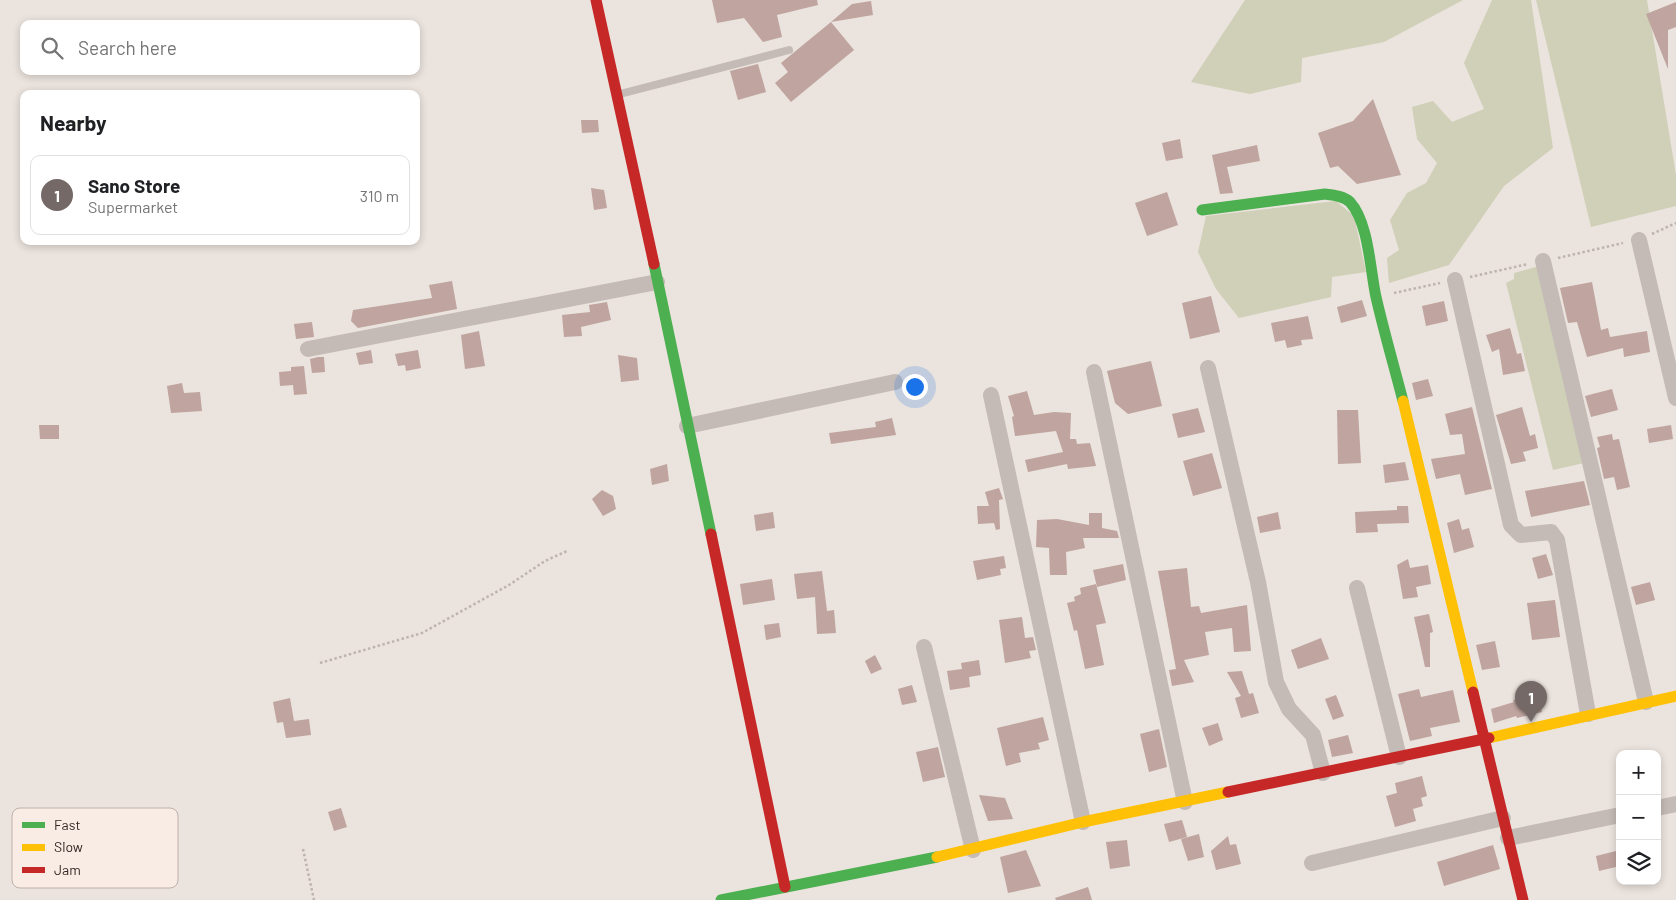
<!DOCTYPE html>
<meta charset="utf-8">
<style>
:root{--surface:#fff;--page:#f6f6f6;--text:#202124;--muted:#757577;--line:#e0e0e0;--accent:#746966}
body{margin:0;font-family:Barlow,sans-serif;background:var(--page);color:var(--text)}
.controls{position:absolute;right:15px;bottom:15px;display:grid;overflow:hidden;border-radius:10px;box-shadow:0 2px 8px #0003}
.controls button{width:45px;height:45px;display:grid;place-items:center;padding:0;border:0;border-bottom:1px solid var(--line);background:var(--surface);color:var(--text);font:25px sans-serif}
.you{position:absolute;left:914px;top:386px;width:18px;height:18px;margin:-12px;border:4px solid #fff;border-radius:50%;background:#1a73e8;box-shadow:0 0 0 8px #1a73e833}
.badge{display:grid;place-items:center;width:32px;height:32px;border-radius:50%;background:var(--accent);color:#fff;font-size:16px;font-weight:700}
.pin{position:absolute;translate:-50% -41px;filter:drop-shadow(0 1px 2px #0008)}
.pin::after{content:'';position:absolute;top:26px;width:18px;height:15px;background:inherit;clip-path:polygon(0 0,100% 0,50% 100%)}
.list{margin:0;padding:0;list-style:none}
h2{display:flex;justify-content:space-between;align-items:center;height:65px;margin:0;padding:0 20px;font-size:21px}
h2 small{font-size:16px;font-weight:400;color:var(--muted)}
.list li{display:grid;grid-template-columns:32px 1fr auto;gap:15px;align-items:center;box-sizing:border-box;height:80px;margin:0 10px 10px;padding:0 10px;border:1px solid var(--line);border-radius:10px}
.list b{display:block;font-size:19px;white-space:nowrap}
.list p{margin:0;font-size:16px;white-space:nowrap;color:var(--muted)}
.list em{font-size:16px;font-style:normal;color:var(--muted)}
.icon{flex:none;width:28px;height:28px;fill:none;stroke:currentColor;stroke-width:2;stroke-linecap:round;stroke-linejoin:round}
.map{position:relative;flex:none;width:1676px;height:900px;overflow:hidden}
.search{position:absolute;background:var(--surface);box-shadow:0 2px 8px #0003;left:20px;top:20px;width:400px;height:55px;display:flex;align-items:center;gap:12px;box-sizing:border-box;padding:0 18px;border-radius:10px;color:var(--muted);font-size:19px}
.panel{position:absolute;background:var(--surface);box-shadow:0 2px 8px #0003;left:20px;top:90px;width:400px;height:155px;border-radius:10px}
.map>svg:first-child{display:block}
.green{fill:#cfd0b7}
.building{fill:#bfa49f}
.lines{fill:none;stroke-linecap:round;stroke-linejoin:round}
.path{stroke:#bdb4af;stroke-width:2.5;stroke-dasharray:2.5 2.5;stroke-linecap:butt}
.lane{stroke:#c4bbb7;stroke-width:8}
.street{stroke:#c4bbb7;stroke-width:16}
.fast{stroke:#4caf50;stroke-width:11}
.slow{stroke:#ffc107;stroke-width:11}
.jam{stroke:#c62828;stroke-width:11}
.key{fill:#f9ece4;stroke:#beb1ab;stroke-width:1}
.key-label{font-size:14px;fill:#342826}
</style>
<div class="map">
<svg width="1676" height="900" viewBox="0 0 1676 900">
<rect width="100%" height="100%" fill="#ebe3dd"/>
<!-- green -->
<g class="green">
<polygon points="1245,0 1463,0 1384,42 1302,58 1301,82 1250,94 1191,82"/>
<polygon points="1492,0 1531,0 1553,148 1504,186 1449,265 1389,283 1387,258 1399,250 1390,220 1407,193 1426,183 1437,163 1417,139 1412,107 1433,101 1452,122 1484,109 1464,63"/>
<polygon points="1536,0 1647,0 1676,175 1676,206 1591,227"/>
<polygon points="1336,201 1354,216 1366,272 1332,277 1331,297 1239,318 1216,289 1198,252 1206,216"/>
<polygon points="1540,266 1584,463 1553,470 1506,283 1514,279 1514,273"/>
</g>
<!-- building -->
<g class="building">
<polygon points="712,0 817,0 818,5 777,15 782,37 763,42 744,18 717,23"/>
<polygon points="871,1 873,15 831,22 852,4"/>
<polygon points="1676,2 1676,27 1668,30 1668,69 1646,14"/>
<polygon points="831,22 854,50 791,102 775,83 788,72 781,63"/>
<polygon points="758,64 766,92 738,100 730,71"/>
<polygon points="1373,99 1401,175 1357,184 1338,166 1330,168 1318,133 1353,121"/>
<polygon points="581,120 598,120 599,132 582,133"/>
<polygon points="1180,139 1183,158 1166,161 1162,143"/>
<polygon points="1257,145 1260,161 1227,167 1233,193 1220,194 1212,155"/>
<polygon points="591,188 604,190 607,208 594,210"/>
<polygon points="1167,192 1178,225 1147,236 1135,203"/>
<polygon points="452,281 457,309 358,328 351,321 353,310 432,298 429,285"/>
<polygon points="1592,282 1601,330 1608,328 1610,337 1647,331 1650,352 1624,357 1623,348 1587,357 1577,322 1568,323 1560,288"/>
<polygon points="1211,296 1220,332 1190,339 1182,303"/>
<polygon points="1362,300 1367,316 1341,323 1337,307"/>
<polygon points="1444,301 1448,321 1426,326 1422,306"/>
<polygon points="607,302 611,320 581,327 582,336 564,337 562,315 590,312 589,305"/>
<polygon points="1308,316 1313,339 1301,340 1302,345 1287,348 1285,340 1275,342 1271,323"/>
<polygon points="312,322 314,337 296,339 294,324"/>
<polygon points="1510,328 1517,354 1521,353 1525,371 1503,375 1499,349 1492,352 1486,335"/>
<polygon points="479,331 485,366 465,369 461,335"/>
<polygon points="371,350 373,363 359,365 356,353"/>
<polygon points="418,350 421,368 406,371 405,365 398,366 395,354"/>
<polygon points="618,355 637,358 639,380 621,382"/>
<polygon points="318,357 324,357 325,372 312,373 310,359"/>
<polygon points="1151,361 1162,406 1128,414 1115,403 1107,371"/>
<polygon points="304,366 307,394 294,395 293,385 280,386 279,372 291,371 291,367"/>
<polygon points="1428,379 1433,396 1416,400 1412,383"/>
<polygon points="182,383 184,393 200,392 202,411 171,413 167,386"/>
<polygon points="1612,389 1618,410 1591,417 1585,396"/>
<polygon points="1027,391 1034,415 1054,412 1071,413 1070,439 1076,439 1077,444 1090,443 1096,466 1068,469 1067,464 1028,472 1025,460 1063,452 1056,431 1015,436 1012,417 1014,416 1008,396"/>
<polygon points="1472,407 1492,489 1465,495 1460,474 1436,479 1431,459 1465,454 1462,434 1450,435 1445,414"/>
<polygon points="1522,407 1530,436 1535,434 1538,448 1523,452 1526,461 1511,464 1496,415"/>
<polygon points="1198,408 1205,432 1178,438 1172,414"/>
<polygon points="1337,410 1358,410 1361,463 1338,464"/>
<polygon points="892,418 896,435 831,444 829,433 876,427 875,422"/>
<polygon points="39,425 59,425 59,439 40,439"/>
<polygon points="1671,425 1673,439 1649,443 1647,429"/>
<polygon points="1612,434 1613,440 1619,439 1630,487 1617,490 1614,477 1604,479 1597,448 1600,447 1597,437"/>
<polygon points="1212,453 1222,488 1193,496 1183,461"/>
<polygon points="1405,462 1409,480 1385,483 1383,465"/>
<polygon points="667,464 669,481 652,485 650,469"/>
<polygon points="1584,481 1590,505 1531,517 1525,491"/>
<polygon points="999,488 1003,499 999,500 1000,529 996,530 994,523 978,524 977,506 989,506 985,492"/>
<polygon points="602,490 613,496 616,509 603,516 592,499"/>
<polygon points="1397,506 1408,506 1409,523 1377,524 1378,532 1356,533 1355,512 1397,510"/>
<polygon points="773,512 775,528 756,531 754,515"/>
<polygon points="1278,512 1281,529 1260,533 1257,517"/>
<polygon points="1089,513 1102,513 1102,528 1117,531 1119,538 1083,538 1085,548 1066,552 1067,575 1050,575 1049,548 1036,547 1037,520 1057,519 1089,525"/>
<polygon points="1459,519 1462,530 1469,528 1474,547 1454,553 1447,523"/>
<polygon points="1546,554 1553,575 1538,579 1532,558"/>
<polygon points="1004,556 1006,568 1000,569 1001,575 977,580 973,561"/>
<polygon points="1408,559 1410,568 1428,565 1431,584 1416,587 1418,597 1403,599 1397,565"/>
<polygon points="1123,564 1126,580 1097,587 1093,570"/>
<polygon points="1187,568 1191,607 1199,606 1201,613 1247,605 1251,651 1234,652 1232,628 1205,632 1209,655 1184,660 1194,682 1172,686 1169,670 1176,669 1158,571"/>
<polygon points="822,571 827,611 834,610 836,633 817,634 815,597 797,599 794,574"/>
<polygon points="772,579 775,600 743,605 740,584"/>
<polygon points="1650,582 1655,600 1636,605 1631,587"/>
<polygon points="1096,584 1106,623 1096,625 1104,665 1085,669 1077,630 1074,631 1067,603 1075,601 1074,597 1081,594 1080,588"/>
<polygon points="1555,600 1560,637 1532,640 1527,603"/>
<polygon points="1429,614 1433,632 1430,633 1430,667 1425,667 1414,617"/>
<polygon points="1022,617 1025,638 1033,637 1036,650 1029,651 1031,658 1005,663 999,620"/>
<polygon points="779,623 781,637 766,640 764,625"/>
<polygon points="1321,638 1329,659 1298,669 1291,650"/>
<polygon points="1495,641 1500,667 1482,670 1476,645"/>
<polygon points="875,655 882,669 871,674 865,661"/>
<polygon points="979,660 981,675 969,677 970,687 950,690 947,671 962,669 961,663"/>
<polygon points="1242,671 1249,694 1253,693 1259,713 1241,718 1235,698 1241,696 1227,672"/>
<polygon points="912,685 917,702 902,705 898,689"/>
<polygon points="1419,689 1421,697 1453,690 1460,722 1430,728 1432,736 1410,741 1398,694"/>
<polygon points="1336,695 1344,716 1333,720 1325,699"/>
<polygon points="1538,695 1542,712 1517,718 1516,716 1494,723 1491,709 1514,702 1513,700"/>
<polygon points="290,698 294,721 309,719 311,735 286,738 283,722 277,723 273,702"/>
<polygon points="1043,717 1049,740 1038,743 1040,749 1019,753 1021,762 1006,766 997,728"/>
<polygon points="1218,723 1223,740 1209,746 1202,728"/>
<polygon points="1159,729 1167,767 1149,772 1140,734"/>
<polygon points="1348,735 1353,753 1332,757 1328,740"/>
<polygon points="938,747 945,777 923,782 916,752"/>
<polygon points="1422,776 1427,796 1421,798 1423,806 1413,809 1416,821 1395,827 1386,796 1397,793 1395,783"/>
<polygon points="979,795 1005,798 1013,819 988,821"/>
<polygon points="341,808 347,827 334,831 328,812"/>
<polygon points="1182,820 1187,837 1169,842 1164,824"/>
<polygon points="1199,834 1204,857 1188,861 1181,839"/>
<polygon points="1228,836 1230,845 1236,844 1241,864 1216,870 1211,851"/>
<polygon points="1127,840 1130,866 1110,869 1106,842"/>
<polygon points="1493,845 1500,869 1444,886 1437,862"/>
<polygon points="1026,850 1041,886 1008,893 1000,857"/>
<polygon points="1620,850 1620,866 1599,871 1596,856"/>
<polygon points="1088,887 1092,900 1056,900 1055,898"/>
</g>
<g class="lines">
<!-- path -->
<g class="path">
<polyline points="1652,234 1676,223"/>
<polyline points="1558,258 1623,243"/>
<polyline points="1470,277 1528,264"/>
<polyline points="1394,293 1440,283"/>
<polyline points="320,663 422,633 509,585 545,561 567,551"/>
<polyline points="303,849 314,900"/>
</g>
<!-- lane -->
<polyline class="lane" points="620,94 789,50"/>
<!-- street -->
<g class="street">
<polyline points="1639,240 1676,398"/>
<polyline points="1543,261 1646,702"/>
<polyline points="1455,280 1511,525 1521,535 1551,532 1557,540 1588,714"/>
<polyline points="308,349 657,282"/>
<polyline points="1208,368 1258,582 1276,682 1289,709 1313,735 1323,773"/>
<polyline points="1094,372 1185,802"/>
<polyline points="991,395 1083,822"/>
<polyline points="687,426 895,382"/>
<polyline points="1357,588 1399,757"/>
<polyline points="924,647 973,850"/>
<polyline points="1657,808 1676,804"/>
<polyline points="1508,838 1620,815"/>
<polyline points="1312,863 1503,818"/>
</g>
<!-- fast -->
<g class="fast">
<path d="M1202,210L1325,194C1333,195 1344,196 1350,202C1369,223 1370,270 1376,297C1384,332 1394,366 1403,401"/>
<polyline points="654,264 711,534"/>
<polyline points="721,900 937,857"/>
</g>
<!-- slow -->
<g class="slow">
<polyline points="1403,401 1473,692"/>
<polyline points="1489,738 1676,696"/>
<polyline points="937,857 1083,822 1228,792"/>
</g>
<!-- jam -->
<g class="jam">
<polyline points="596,0 654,264"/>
<polyline points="711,534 785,887"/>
<polyline points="1473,692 1523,900"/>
<polyline points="1228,792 1489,738"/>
</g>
</g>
<!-- legend -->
<rect x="12" y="808" width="166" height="80" rx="8" class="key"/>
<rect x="22" y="822" width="23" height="6" fill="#4caf50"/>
<rect x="22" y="844" width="23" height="7" fill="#ffc107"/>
<rect x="22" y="867" width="23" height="6" fill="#c62828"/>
<g class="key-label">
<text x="54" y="830">Fast</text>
<text x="54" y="852">Slow</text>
<text x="54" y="875">Jam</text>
</g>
</svg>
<div class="controls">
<button>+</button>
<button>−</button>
<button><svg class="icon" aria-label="layers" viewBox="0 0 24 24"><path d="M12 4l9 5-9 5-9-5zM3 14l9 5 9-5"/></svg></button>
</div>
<div class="you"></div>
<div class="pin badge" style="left:1531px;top:722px">1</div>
<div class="search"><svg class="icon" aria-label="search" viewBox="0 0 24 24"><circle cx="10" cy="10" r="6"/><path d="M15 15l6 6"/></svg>Search here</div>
<section class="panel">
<h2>Nearby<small></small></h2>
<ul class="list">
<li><span class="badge">1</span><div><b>Sano Store</b><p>Supermarket</p></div><em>310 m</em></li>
</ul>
</section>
</div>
